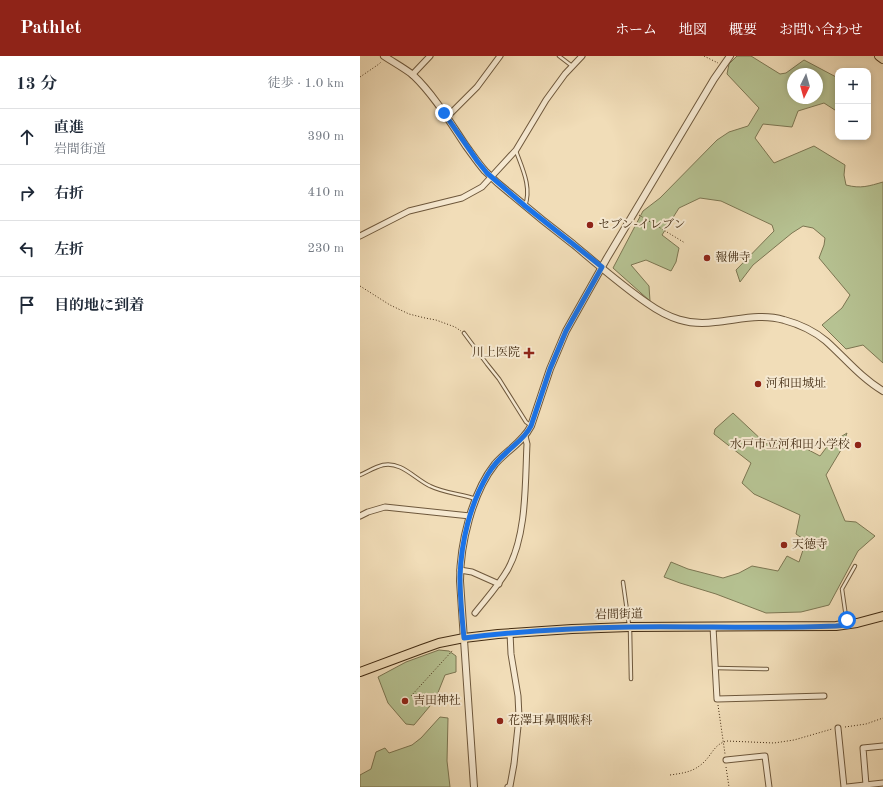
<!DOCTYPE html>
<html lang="ja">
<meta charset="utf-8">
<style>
:root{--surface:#fff;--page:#f6f6f7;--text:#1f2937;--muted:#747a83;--line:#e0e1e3;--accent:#8f2418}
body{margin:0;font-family:"Old Standard TT","Noto Serif JP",serif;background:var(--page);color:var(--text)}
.controls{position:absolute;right:12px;top:12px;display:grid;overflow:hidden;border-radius:8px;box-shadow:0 2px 6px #0003}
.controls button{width:36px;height:36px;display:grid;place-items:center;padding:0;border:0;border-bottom:1px solid var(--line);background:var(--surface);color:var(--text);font:20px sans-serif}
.compass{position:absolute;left:427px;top:12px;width:36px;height:36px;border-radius:50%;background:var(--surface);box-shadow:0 2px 6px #0003;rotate:185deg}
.stop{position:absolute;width:12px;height:12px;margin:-9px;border:3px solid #1a73e8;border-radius:50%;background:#fff}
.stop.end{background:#1a73e8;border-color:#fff;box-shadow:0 1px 4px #0008}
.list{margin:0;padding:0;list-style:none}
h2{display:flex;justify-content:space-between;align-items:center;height:52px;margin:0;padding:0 16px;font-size:17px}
h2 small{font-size:13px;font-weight:400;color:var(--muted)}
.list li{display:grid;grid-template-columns:26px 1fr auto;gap:12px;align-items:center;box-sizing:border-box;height:56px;padding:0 16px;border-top:1px solid var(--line)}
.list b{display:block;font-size:15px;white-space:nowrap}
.list p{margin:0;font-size:13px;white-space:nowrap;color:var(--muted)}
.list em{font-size:13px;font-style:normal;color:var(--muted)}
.icon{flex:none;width:22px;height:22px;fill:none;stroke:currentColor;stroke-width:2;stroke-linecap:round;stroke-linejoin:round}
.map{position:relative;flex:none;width:523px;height:731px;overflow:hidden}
header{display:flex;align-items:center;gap:24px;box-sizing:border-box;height:56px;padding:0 20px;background:var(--accent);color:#fff}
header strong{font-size:19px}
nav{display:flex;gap:22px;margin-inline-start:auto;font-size:14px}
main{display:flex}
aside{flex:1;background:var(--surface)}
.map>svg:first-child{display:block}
.green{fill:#b6c292;stroke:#7c7652;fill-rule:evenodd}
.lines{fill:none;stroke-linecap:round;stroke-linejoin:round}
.service-casing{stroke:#6e583c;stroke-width:4.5}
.minor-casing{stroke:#6e583c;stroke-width:7}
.tertiary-casing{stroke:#6e583c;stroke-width:8}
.primary-casing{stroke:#422b12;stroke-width:10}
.path{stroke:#422b12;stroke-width:1;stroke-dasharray:1 2;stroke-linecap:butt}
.service{stroke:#f6e9d1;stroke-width:2.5}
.minor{stroke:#f6e9d1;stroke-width:5}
.tertiary{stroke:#f6e9d1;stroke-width:6}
.primary{stroke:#f1ddb8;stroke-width:8}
.route{stroke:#1a73e8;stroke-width:5}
.poi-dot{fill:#8f2418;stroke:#f6e9d1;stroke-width:1.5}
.labels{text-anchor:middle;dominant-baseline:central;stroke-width:4;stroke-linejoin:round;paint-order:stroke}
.poi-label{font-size:12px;fill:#422b12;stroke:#f6e9d1;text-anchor:start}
.street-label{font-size:12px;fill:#422b12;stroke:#f6e9d1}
</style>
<header>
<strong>Pathlet</strong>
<nav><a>ホーム</a><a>地図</a><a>概要</a><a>お問い合わせ</a></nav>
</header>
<main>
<aside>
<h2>13 分<small>徒歩 · 1.0 km</small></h2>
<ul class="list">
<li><svg class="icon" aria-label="ahead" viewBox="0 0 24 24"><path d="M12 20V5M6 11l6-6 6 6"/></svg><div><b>直進</b><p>岩間街道</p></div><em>390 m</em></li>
<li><svg class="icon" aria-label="right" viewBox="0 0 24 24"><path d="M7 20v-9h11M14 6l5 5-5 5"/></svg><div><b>右折</b></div><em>410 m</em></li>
<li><svg class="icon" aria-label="left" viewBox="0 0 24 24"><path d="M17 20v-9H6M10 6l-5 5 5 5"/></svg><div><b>左折</b></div><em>230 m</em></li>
<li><svg class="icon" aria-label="arrive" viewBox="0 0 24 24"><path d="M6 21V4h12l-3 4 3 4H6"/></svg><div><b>目的地に到着</b></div></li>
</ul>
</aside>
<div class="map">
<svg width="523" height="731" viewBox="0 0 523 731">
<rect width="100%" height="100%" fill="#f1ddb8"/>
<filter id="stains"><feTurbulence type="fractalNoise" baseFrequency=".005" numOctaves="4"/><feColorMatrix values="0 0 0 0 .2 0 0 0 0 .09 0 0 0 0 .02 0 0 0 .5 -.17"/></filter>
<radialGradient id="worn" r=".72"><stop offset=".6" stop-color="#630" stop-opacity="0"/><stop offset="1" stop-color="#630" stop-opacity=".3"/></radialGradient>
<!-- green -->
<g class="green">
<path d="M377,0H391L420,18L426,17L444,4L478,22V56L464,47L438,55L432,71L403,68L395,82L414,107L454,90L485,109L484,119L486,129C501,133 509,130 523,126V307L503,289L486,293L462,269L482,252L490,239L459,202L464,189L465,182L453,172L443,170L432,177L393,209L380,226L376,214L414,175L412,169L361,145L340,142L319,152L302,179L319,192L316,206L311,215L286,204L271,209L289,230L290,245L253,212L283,155L300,142L357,84L369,76L388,70L399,52L367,18L369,8ZM433,18H457V42H433Z"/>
<polygon points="373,357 406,388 426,382 460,400 469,388 487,377 481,394 466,419 485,465 496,466 515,480 498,495 469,549 441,556 406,557 356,538 320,527 304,521 311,506 328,513 363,522 379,517 392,510 418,515 427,500 439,506 446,485 436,478 440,459 394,438 382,427 391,407 354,378 355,373"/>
<polygon points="79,594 89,595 96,600 96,616 85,619 75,644 54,669 46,668 28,647 18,621 46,606"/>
<polygon points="80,661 88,662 87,705 90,731 0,731 0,719 11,713 16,696 25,692 29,697 52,689 61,682"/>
</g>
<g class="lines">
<defs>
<g id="service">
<polyline points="199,0 212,10"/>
<path d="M156,95C162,112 172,131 165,150"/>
<polyline points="104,277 127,308 139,323 166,366 170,369"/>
<path d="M0,419C7,416 15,411 23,409C41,405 55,423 70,430C84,437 101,438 116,443"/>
<polyline points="263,526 269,569"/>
<polyline points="487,568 482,533 495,510"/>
<polyline points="270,573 271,623"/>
<polyline points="356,612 407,613"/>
</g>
<g id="minor">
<polyline points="52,19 70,0"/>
<polyline points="87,61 117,31 140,0"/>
<polyline points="0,180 49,155 102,142 122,131 156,94 186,44 205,18 222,0"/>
<polyline points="0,460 8,456 25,451 110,460"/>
<polyline points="100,514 112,516 139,528"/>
<path d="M115,557C126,543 139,529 148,513C167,478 165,427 167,388L165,380"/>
<polyline points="353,571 357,643 464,640"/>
<polyline points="478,672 484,731"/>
<polyline points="366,704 405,700 409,731"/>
<polyline points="506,729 503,692 523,690"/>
<polyline points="148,731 150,730 154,708 159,661 158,640 151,598 150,577"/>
<polyline points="487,731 523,727"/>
</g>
<g id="tertiary">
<path d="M24,0C33,6 44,12 53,19C74,39 90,66 106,90C112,98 118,107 125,115C133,123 142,131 151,138C171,155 192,172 213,188C237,208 261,229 287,247C308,262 329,270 355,266C378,264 401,257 424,264C439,268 454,275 466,285C485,302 501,322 523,335"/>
<path d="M114,731L100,525C100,488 112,437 135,408C146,395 163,386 171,370L190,313L206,275L247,202L354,23L370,0"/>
</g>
<g id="primary">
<polyline points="519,0 523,3"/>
<polyline points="0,616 62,593 79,587 104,582 138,578 212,573 270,571 476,570 497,567 523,560"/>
</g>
</defs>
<!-- service casing -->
<use href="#service" class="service-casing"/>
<!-- minor casing -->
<use href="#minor" class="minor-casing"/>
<!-- tertiary casing -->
<use href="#tertiary" class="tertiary-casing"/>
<!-- primary casing -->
<use href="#primary" class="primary-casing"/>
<!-- path -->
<g class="path">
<polyline points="344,0 358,7"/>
<polyline points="0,21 19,8 21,6"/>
<polyline points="279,159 325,187"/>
<polyline points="0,230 30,249 49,258 65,262 76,264 95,271 101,275"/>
<polyline points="51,640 93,594"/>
<polyline points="358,649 365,698"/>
<polyline points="485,671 506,668 523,662"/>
<polyline points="366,711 369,731"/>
<path d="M310,719C324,717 333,716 343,707C352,699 354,688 367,685L414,687L434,684L472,673"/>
</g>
<!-- service -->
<use href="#service" class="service"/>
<!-- minor -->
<use href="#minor" class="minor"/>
<!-- tertiary -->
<use href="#tertiary" class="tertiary"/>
<!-- primary -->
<use href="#primary" class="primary"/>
</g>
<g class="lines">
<!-- route -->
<path class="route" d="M84,57L118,106L127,117L165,150L242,211L206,275L190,313L171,370C165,382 155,388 146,397C139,403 133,410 128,418C110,448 101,486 100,521C100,541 102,562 104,582C159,575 215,572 270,571C339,570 407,573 476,570L487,569V564"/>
</g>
<!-- markers -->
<g class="poi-dot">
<circle cx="230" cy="169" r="4"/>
<circle cx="347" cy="202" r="4"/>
<path d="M167 291h4v4h4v4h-4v4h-4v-4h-4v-4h4z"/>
<circle cx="398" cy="328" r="4"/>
<circle cx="498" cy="389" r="4"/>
<circle cx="424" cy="489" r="4"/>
<circle cx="45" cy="645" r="4"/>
<circle cx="140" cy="665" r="4"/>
</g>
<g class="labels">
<!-- poi labels -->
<g class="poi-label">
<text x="238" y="169">セブン-イレブン</text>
<text x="355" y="202">報佛寺</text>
<text x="160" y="297" text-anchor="end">川上医院</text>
<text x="406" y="328">河和田城址</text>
<text x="490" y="389" text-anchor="end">水戸市立河和田小学校</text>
<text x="432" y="489">天徳寺</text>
<text x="53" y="645">吉田神社</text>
<text x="148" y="665">花澤耳鼻咽喉科</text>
</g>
<!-- street labels -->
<g class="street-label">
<text transform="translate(259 559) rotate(-1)">岩間街道</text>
</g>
</g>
<rect width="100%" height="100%" filter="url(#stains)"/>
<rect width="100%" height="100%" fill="url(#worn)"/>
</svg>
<div class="controls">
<button>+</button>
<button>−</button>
</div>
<svg class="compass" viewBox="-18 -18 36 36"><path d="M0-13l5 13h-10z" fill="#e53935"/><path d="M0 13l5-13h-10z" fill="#747a83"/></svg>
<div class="stop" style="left:487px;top:564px"></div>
<div class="stop end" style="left:84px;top:57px"></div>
</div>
</main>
